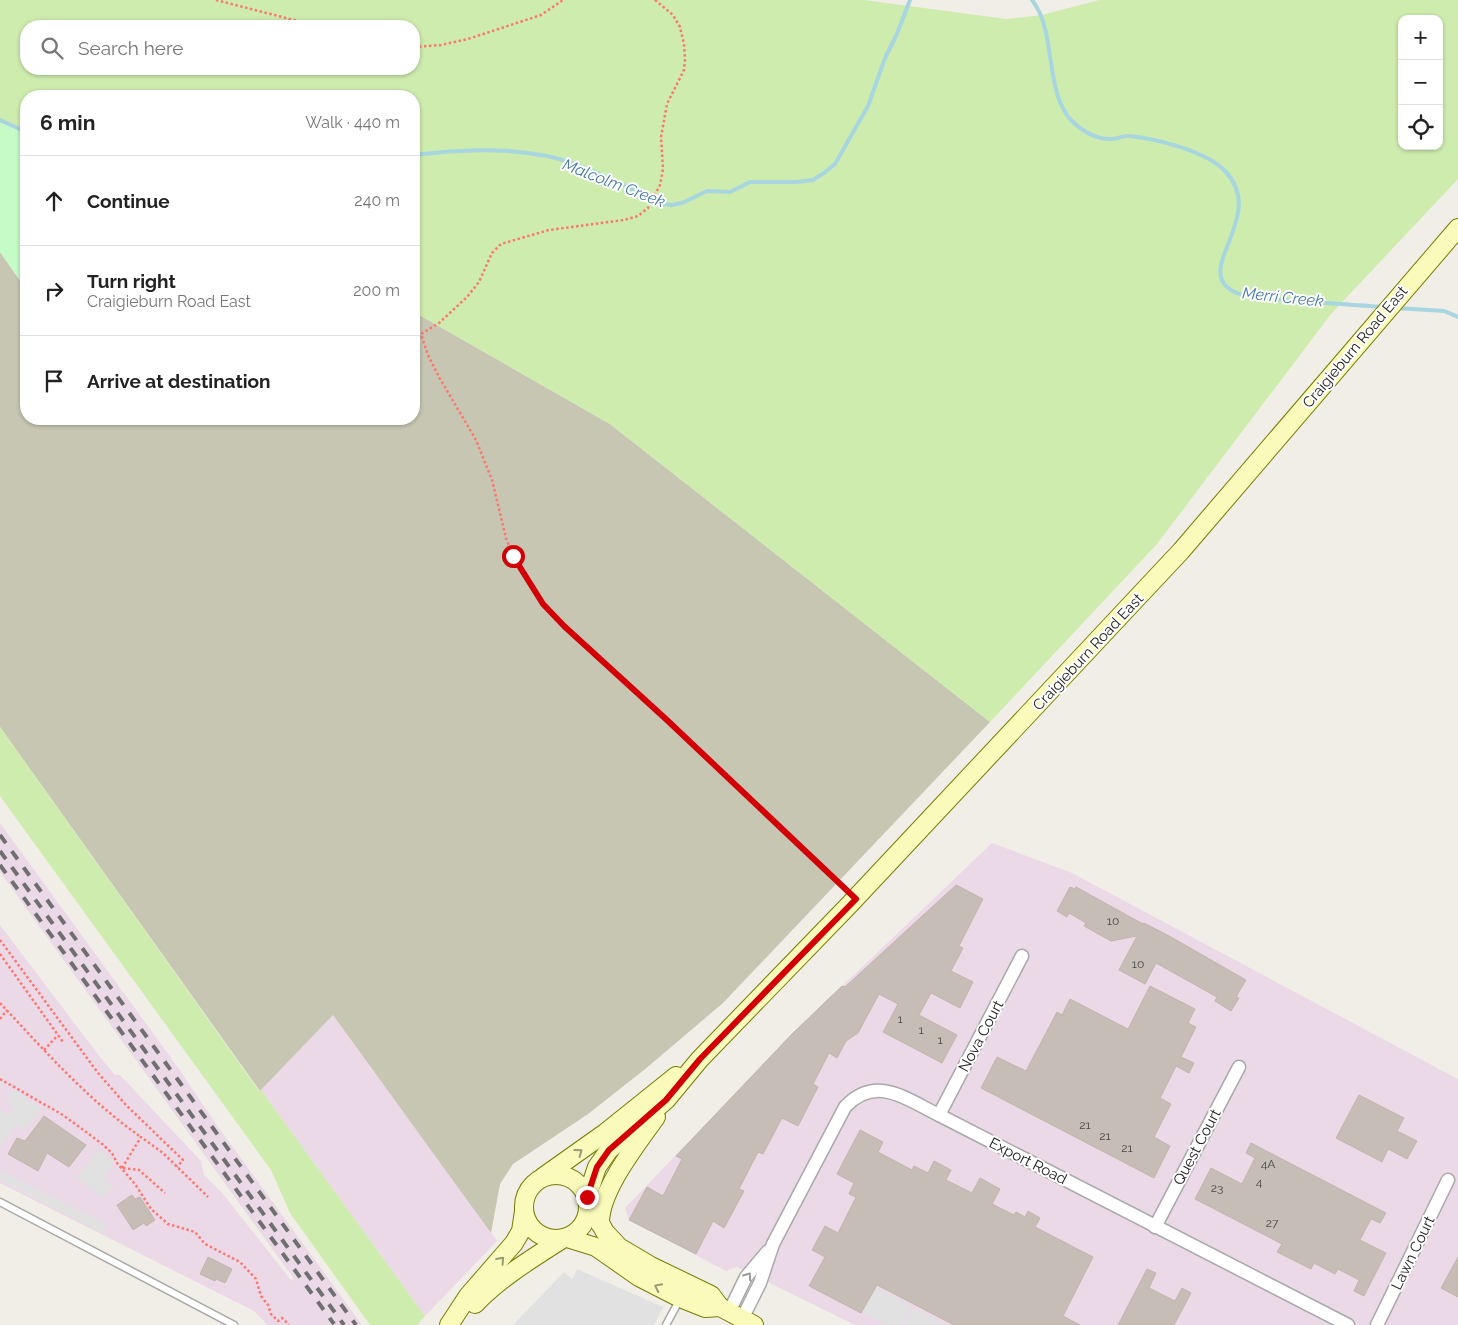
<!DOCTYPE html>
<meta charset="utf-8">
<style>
:root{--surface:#fff;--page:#f6f6f6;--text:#222;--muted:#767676;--line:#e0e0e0}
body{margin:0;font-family:Raleway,sans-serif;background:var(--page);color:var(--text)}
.controls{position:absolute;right:15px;top:15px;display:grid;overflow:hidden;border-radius:10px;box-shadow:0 1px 4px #0004}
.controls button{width:45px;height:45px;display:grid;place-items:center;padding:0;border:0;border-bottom:1px solid var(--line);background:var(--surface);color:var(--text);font:25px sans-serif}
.stop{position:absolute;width:15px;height:15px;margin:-11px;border:4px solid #d20006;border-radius:50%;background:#fff}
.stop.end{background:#d20006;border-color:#fff;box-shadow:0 1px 5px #0008}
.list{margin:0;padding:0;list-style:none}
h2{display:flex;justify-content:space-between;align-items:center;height:65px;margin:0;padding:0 20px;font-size:21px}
h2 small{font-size:16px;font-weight:400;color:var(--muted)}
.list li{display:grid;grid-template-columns:32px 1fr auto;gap:15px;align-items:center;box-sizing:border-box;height:90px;padding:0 20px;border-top:1px solid var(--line)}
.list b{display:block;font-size:19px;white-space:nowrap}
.list p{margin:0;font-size:16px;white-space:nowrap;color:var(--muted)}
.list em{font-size:16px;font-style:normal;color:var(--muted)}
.icon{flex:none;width:28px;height:28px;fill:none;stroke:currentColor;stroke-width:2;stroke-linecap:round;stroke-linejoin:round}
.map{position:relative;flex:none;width:1458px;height:1325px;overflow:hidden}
.search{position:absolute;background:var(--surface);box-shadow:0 1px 4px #0004;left:20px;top:20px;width:400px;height:55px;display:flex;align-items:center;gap:12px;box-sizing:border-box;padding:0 18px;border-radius:20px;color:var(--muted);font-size:19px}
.panel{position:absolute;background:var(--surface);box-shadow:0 1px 4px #0004;left:20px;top:90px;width:400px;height:335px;border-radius:20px}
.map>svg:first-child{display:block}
.industrial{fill:#ebd9e8}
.construction{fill:#c6c6b2}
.grass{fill:#ceecad;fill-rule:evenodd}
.park{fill:#c5fbc7}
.parking{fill:#e1e1e1}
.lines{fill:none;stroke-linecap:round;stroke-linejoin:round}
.stream{stroke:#a7d5e0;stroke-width:4}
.building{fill:#c6bdb6;stroke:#c4b4a9}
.service-casing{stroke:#a8a8a8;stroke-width:9}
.minor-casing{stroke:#a8a8a8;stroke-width:15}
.secondary-casing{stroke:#747d02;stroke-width:20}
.path{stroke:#fd776d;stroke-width:2.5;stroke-dasharray:2.5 2.5;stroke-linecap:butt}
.service{stroke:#fff;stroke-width:6}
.minor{stroke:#fff;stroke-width:12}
.secondary{stroke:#fafbbb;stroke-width:18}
.rail{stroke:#6f6f6f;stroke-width:4;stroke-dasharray:10 10;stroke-linecap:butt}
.oneway{stroke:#989976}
.oneway2{stroke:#9b9b9b}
.route{stroke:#d20006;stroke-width:6}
.labels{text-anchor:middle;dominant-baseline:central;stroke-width:4;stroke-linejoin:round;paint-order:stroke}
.number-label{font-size:12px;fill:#4a4846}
.street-label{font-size:15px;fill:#212121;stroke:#fff}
.water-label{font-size:16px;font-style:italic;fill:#4477a4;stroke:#fff}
</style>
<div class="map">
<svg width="1458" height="1325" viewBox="0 0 1458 1325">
<rect width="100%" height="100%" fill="#f1eee7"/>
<!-- industrial -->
<g class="industrial">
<polygon points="0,823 179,1069 216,1124 362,1325 268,1325 254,1311 0,1183 0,925 100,1057 115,1075 120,1075 201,1161 204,1175 222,1193 291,1280 294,1279 0,872"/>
<polygon points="992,843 1072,873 1458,1079 1458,1325 855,1325 737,1267 726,1271 629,1220 625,1208 792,1034"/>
<polygon points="333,1015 497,1241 425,1316 261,1090"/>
</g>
<!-- construction -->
<polygon class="construction" points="0,252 26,289 26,419 414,419 414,312 610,424 990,722 723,1003 644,1070 588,1114 513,1164 500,1184 491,1233 333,1015 260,1091 0,727"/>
<!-- grass -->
<g class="grass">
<path d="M0,0H864L1006,19L1042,15L1099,0H1458V179L1331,314L1157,544L990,722L610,424L414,312V96H26V131L0,123ZM1402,19H1439V146H1402ZM26,26H414V69H26Z"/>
<polygon points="0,727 259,1091 261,1090 425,1316 417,1325 370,1325 290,1213 271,1170 0,796"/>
</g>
<!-- park -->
<polygon class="park" points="0,123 26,131 26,289 0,252"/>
<!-- parking -->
<g class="parking">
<polygon points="14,1089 41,1109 25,1130 17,1125 6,1138 0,1149 0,1110 8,1115 14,1108 5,1101"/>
<polygon points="98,1149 114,1161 104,1179 113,1186 103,1198 76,1178"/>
<polygon points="0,1170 106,1224 102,1233 0,1180"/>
<polygon points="577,1269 663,1307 654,1325 513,1325 564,1272 572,1279"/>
<polygon points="875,1288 911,1306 901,1325 887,1325 862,1312"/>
<polygon points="913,1308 946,1325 903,1325"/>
</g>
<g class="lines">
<!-- stream -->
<g class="stream">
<path d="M1032,0C1057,31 1044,93 1072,121C1082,131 1097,140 1112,139C1118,139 1124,135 1130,136C1157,139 1206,151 1225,171C1266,214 1200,263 1227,287C1229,289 1234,292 1237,293C1251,299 1270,298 1285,300C1318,302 1351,305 1384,307"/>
<polyline points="0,120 22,130 26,134"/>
<path d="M414,155C458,150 503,147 547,156C587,165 626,187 663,204L672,205L682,203L707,191L730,192L750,182H796L813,180L824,173L835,164L868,106L885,58L896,36L910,0"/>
<polyline points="1396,308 1444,311 1458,317"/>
</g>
</g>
<!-- building -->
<g class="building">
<polygon points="956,885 983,899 959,946 963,948 951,971 973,982 960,1008 931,993 919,1015 957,1035 942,1063 883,1032 898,1004 879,994 858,1033 846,1041 837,1058 829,1053 813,1084 818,1087 798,1126 782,1118 763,1154 758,1152 739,1189 744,1191 724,1228 713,1221 696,1254 629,1220 647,1187 663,1196 682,1159 676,1156 792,1034 842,986 845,987"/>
<polygon points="1070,887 1075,889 1076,887 1143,924 1144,923 1171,937 1246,980 1236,997 1239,998 1231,1011 1215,1001 1217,997 1156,963 1145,984 1119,970 1137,936 1111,941 1084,926 1086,923 1069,913 1067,917 1057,911"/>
<polygon points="1150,986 1195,1009 1188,1023 1196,1027 1181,1057 1194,1063 1189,1073 1176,1066 1160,1098 1171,1104 1154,1137 1170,1146 1154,1178 981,1088 997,1057 1026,1071 1057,1012 1062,1015 1070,999 1128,1029"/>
<polygon points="1359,1095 1404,1118 1397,1131 1417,1141 1407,1159 1388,1149 1382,1162 1336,1138"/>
<polygon points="44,1116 86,1145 69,1167 47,1153 38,1171 8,1154 17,1138 25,1141"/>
<polygon points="860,1130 883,1142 878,1152 912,1170 914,1166 928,1173 934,1161 951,1170 946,1180 972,1193 980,1178 1000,1189 992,1204 1014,1215 1016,1212 1025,1217 1028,1211 1040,1218 1035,1227 1093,1257 1063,1316 1080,1325 954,1325 877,1285 861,1313 809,1286 825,1257 812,1250 825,1226 838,1233 856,1197 849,1194 854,1183 837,1174"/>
<polygon points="1251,1143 1386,1213 1380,1223 1371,1219 1360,1240 1386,1253 1364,1296 1354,1291 1359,1280 1338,1269 1335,1274 1314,1263 1311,1269 1277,1252 1282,1244 1195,1199 1211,1168 1242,1184 1255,1158 1246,1153"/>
<polygon points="132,1195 135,1199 140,1197 155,1220 146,1226 144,1223 133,1230 117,1205"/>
<polygon points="208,1257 232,1269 225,1283 216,1279 215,1281 200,1274"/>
<polygon points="1458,1257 1458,1297 1441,1288"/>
<polygon points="1147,1269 1156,1273 1149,1288 1175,1301 1182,1288 1191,1293 1174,1325 1118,1325"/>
</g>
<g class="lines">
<defs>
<g id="service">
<polyline points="0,1202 234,1325"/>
<polyline points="666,1325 680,1299"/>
</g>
<g id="minor">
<polyline points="939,1115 1022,956"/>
<polyline points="1155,1227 1239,1067"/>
<polyline points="729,1312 746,1277 768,1251"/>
<path d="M742,1319L760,1283L773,1244L845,1107C876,1074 906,1099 939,1115L1348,1325"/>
<polyline points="1377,1325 1448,1180"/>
</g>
<g id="secondary">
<circle cx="556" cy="1207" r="32"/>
<polyline points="543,1177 605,1133 676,1076"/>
<polyline points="587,1197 597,1167 609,1150 666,1100 700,1059 851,903 1181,551 1458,228"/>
<polyline points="588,1201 605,1232 619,1247 651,1266 711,1295 720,1307 754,1325"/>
<path d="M600,1224C599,1191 637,1144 656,1117"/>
<polyline points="567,1238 596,1247 639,1277 680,1298 705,1308 720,1307"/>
<path d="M475,1304C501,1277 533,1258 564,1238"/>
<polyline points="449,1325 468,1296 514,1243 521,1231 524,1211"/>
</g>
</defs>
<!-- service casing -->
<use href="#service" class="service-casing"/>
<!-- minor casing -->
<use href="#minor" class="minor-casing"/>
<!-- secondary casing -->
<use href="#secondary" class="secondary-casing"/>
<!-- path -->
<g class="path">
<polyline points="216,0 317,26"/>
<polyline points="655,0 673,15 680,27 684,44 685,59 684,70 667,104 661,137 663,169 660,185 648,208 638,216 624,220 549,230 501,244 492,253 479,282 467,297 439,323 421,334 428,355 439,377 476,440 492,480 506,538 513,556 543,604 564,626 668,721 844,888"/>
<polyline points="414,47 441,45 468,39 541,15 563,0"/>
<polyline points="0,940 98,1073 126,1105 183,1160 177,1167"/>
<polyline points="0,954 63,1042"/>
<path d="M0,1003C44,1050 88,1100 141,1137"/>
<polyline points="0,1019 7,1010"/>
<polyline points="44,1050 58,1035"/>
<polyline points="0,1079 63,1115 101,1143 112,1153 117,1163 135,1184 151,1209 168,1224 195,1232 205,1244 240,1262 256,1279 261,1296 268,1305 271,1314 278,1321 282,1318 289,1325"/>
<polyline points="122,1168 141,1137 163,1153 208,1197"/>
<polyline points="123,1168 139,1170 165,1193"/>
</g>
<!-- service -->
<use href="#service" class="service"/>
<!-- minor -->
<use href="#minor" class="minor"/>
<!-- secondary -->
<use href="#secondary" class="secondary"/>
<!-- rail -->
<g class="rail">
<polyline points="0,835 356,1325"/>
<polyline points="0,851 344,1325"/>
<polyline points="0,865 334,1324"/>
</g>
</g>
<!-- one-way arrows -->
<defs><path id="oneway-chevron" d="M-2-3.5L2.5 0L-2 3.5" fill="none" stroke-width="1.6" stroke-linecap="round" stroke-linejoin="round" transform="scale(1.25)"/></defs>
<g class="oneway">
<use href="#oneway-chevron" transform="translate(579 1152) rotate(-36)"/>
<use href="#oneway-chevron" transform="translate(501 1260) rotate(-48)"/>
<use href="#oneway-chevron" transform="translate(658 1287) rotate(-154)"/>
</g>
<use class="oneway2" href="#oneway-chevron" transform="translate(748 1276) rotate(-55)"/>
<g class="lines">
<!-- route -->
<polyline class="route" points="513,556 543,604 564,626 668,721 856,899 700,1059 666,1100 609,1150 597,1167 587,1197"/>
</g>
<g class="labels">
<!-- number labels -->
<g class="number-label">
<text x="1113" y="921">10</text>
<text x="1138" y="964">10</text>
<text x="900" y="1019">1</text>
<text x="921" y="1030">1</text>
<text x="940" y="1040">1</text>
<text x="1085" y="1125">21</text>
<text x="1105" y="1136">21</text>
<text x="1127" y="1148">21</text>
<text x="1268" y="1164">4A</text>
<text x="1259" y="1182">4</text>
<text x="1217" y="1188">23</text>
<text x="1272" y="1223">27</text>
</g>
<!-- street labels -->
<g class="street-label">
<text transform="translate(1355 347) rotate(-50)">Craigieburn Road East</text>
<text transform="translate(1088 652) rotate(-47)">Craigieburn Road East</text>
<text transform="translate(981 1036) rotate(-62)">Nova Court</text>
<text transform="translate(1197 1147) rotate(-62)">Quest Court</text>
<text transform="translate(1028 1161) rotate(27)">Export Road</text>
<text transform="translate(1413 1253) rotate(-64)">Lawn Court</text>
</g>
<!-- water labels -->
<g class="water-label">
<text transform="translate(614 183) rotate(21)">Malcolm Creek</text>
<text transform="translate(1283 297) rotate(6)">Merri Creek</text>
</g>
</g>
</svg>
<div class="controls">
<button>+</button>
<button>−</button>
<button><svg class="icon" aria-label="locate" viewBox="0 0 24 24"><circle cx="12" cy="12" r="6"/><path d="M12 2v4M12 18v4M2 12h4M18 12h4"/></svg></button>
</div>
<div class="stop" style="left:513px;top:556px"></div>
<div class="stop end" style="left:587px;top:1197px"></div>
<div class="search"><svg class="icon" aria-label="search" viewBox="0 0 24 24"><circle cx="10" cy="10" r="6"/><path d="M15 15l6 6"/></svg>Search here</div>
<section class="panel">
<h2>6 min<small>Walk · 440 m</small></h2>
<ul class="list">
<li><svg class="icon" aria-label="ahead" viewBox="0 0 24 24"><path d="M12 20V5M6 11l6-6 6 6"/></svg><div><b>Continue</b></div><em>240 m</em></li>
<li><svg class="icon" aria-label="right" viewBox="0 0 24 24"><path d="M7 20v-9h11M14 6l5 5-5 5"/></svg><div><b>Turn right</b><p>Craigieburn Road East</p></div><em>200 m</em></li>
<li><svg class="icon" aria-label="arrive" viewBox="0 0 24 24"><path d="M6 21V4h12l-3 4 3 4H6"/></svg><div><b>Arrive at destination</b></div></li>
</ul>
</section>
</div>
